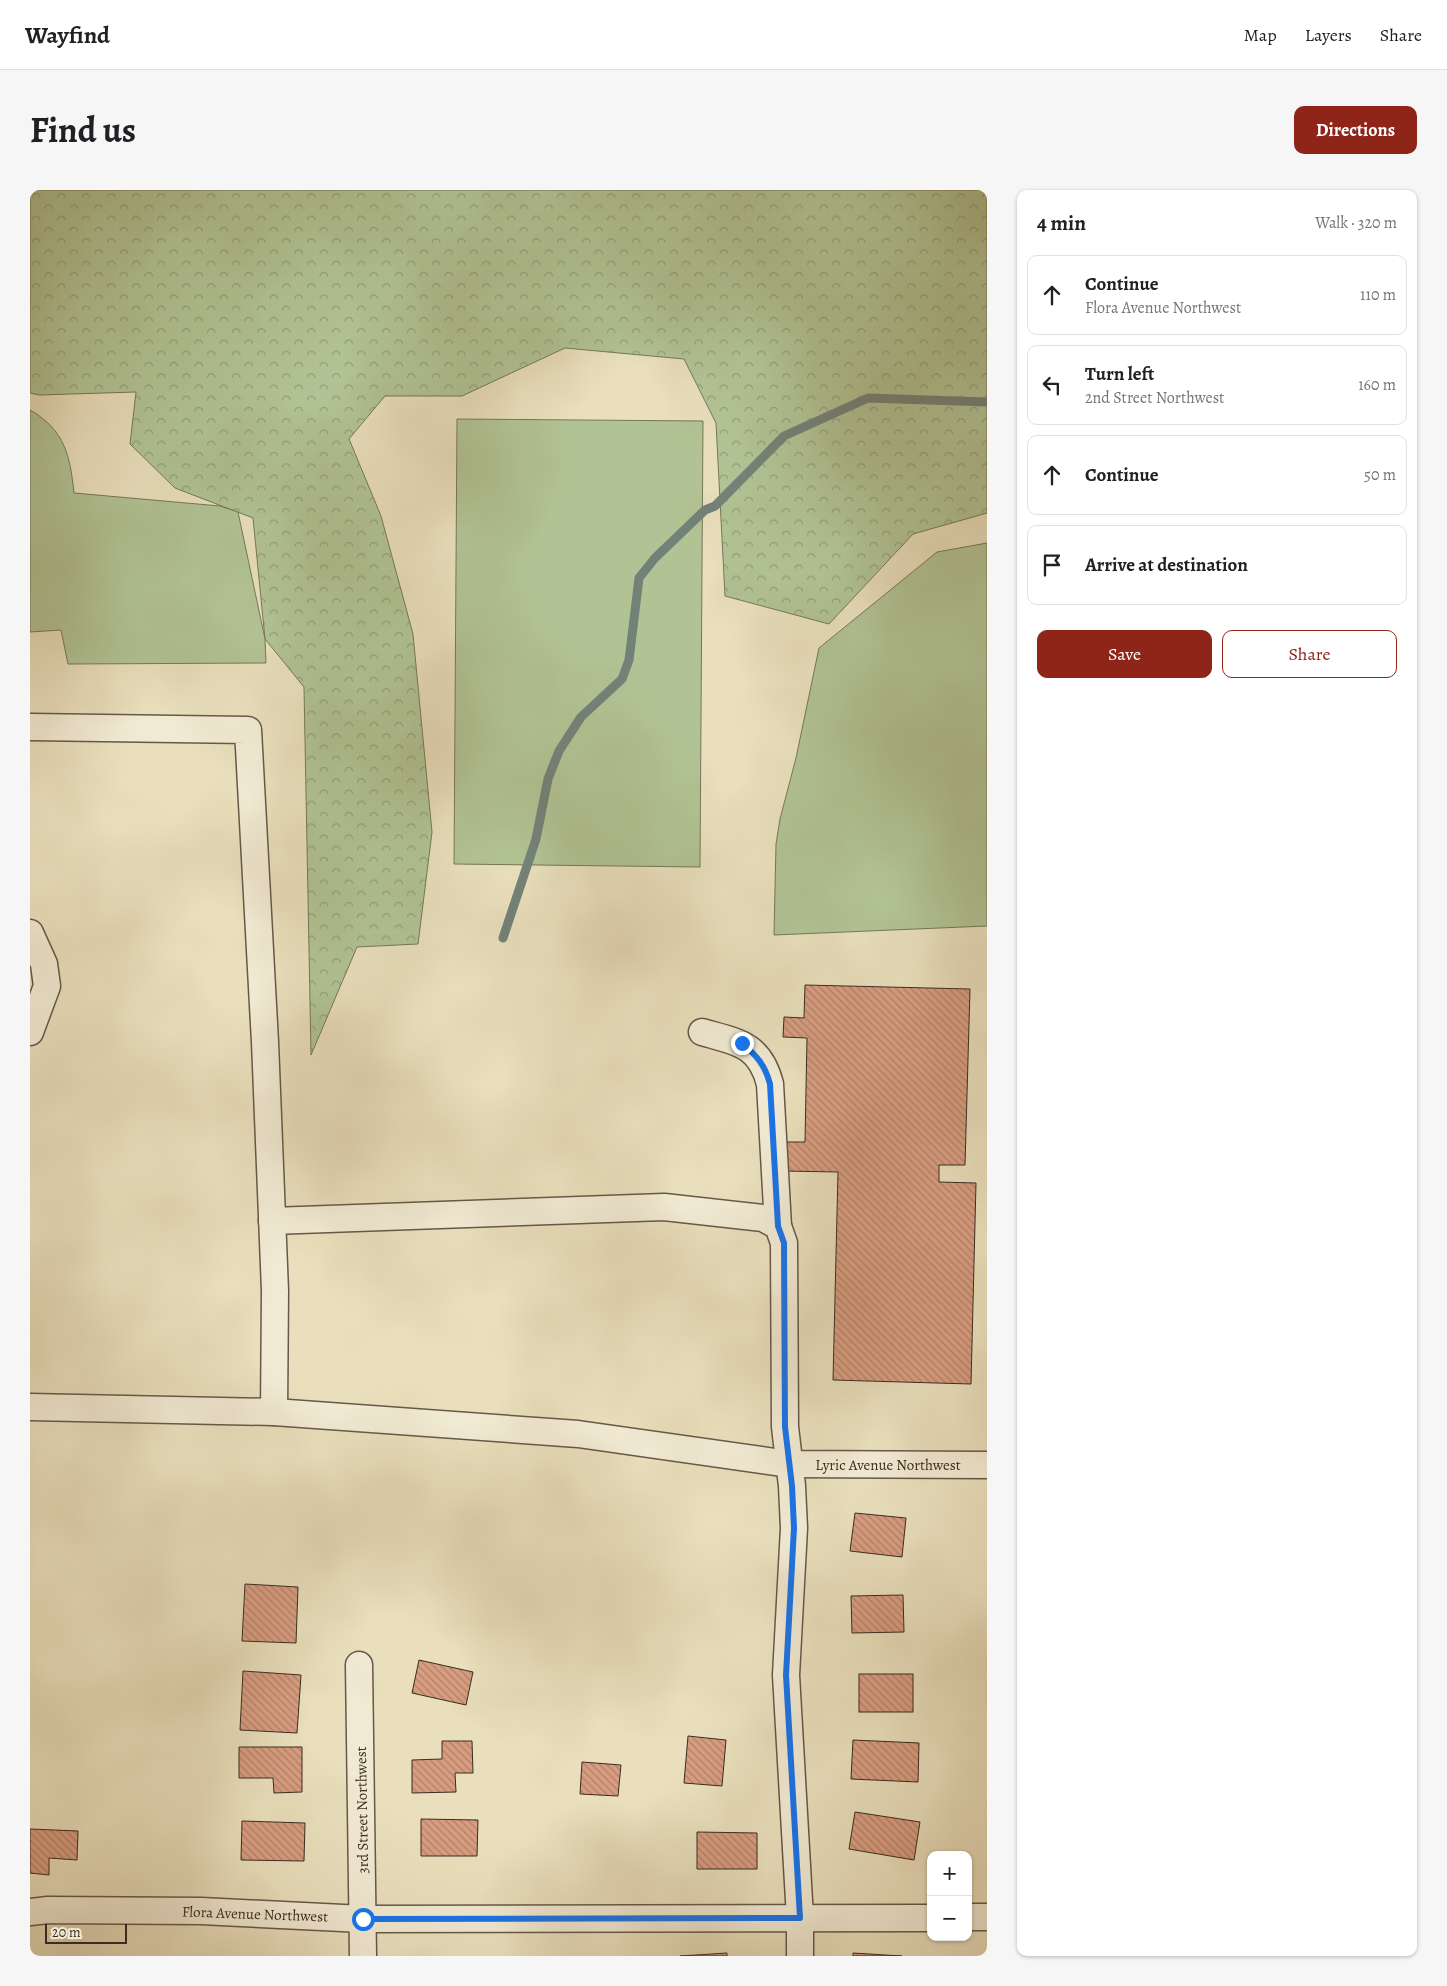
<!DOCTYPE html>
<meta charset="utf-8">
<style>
:root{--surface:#fff;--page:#f6f6f6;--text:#202124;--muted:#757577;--line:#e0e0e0;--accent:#8f2418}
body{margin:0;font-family:Alegreya,serif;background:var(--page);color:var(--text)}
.controls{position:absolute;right:15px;bottom:15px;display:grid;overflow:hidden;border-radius:10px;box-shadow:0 1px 4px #0004}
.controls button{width:45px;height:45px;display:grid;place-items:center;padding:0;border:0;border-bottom:1px solid var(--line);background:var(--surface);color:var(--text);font:25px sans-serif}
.scale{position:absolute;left:15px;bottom:12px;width:82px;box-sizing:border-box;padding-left:5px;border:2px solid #3c2b20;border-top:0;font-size:14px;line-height:18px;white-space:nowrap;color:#3c2b20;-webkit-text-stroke:4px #f1ead3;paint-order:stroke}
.stop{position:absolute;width:15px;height:15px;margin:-11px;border:4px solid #1a73e8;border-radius:50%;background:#fff}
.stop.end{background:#1a73e8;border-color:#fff;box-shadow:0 1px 5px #0008}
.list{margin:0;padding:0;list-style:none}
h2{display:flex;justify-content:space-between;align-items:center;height:65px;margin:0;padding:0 20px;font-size:21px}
h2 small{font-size:16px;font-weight:400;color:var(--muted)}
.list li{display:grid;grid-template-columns:32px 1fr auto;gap:15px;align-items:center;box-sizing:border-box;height:80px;margin:0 10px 10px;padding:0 10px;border:1px solid var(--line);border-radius:10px}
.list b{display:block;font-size:19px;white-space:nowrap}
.list p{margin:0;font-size:16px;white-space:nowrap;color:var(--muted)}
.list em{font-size:16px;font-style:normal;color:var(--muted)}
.actions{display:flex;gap:10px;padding:15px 20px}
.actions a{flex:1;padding:11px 0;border:1px solid var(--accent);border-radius:10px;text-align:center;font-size:18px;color:var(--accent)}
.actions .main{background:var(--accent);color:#fff}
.icon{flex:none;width:28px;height:28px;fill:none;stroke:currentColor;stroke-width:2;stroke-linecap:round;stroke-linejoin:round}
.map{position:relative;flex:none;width:957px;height:1766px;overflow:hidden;border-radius:10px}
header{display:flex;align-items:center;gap:30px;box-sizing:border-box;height:70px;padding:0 25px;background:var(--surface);border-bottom:1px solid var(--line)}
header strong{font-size:24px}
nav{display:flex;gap:28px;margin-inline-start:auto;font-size:18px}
.intro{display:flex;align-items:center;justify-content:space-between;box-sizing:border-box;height:120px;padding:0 30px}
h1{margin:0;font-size:35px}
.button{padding:12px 22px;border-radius:10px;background:var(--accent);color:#fff;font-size:18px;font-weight:700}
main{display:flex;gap:30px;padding:0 30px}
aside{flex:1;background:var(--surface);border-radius:10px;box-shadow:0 1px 4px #0004}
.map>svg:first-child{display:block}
.forest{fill:url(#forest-crowns);stroke:#76775a}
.green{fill:#b1c394;stroke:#76775a}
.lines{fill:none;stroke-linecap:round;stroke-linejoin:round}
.stream{stroke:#738279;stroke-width:9}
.building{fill:url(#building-back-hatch);stroke:#3c2b20}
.minor-casing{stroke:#675847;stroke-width:29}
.minor{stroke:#f1ead3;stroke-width:26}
.route{stroke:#1a73e8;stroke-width:6}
.labels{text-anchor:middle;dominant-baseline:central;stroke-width:4.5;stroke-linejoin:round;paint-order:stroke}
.street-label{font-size:15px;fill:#3c2b20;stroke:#f1ead3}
</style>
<header>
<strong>Wayfind</strong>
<nav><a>Map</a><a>Layers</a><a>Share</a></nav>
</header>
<div class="intro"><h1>Find us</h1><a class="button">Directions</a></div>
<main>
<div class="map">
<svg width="957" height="1766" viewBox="0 0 957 1766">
<defs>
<pattern id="forest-crowns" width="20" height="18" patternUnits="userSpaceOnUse" patternTransform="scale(1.25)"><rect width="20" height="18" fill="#b1c394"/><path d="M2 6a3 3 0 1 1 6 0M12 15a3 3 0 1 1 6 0" fill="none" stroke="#919f78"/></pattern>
<pattern id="building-back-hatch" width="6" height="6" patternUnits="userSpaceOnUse" patternTransform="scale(1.25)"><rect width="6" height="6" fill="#d89d80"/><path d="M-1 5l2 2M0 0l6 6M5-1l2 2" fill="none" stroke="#b08068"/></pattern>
</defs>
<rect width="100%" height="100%" fill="#e9dfbc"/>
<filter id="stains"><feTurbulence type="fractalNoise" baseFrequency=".004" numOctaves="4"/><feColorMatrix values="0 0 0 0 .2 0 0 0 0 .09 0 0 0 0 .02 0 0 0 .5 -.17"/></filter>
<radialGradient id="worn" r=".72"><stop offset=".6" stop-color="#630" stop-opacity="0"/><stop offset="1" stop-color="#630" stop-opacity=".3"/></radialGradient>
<!-- forest -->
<polygon class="forest" points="0,0 957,0 957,323 883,344 799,434 695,406 686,233 654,169 535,158 432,206 355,206 319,249 351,326 383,444 402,642 388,754 327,757 281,865 274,497 235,449 223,328 145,298 100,254 106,202 9,205 0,203"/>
<!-- green -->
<g class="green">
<path d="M0,220C35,240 40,266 44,303L190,316L208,322L235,449L236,473L38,474L31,440L0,442Z"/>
<polygon points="427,229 673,231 670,677 424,674"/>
<polygon points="957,353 957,736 744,745 746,654 750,629 766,568 789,458 907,362"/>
</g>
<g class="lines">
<!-- stream -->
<polyline class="stream" points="473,748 506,649 518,589 529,561 551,527 592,489 599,470 609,388 625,368 675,320 685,316 754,246 838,208 957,212"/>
</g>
<!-- building -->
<g class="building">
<polygon points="775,795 940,799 935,975 909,975 909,992 946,993 941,1194 803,1190 808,982 753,981 753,952 775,952 777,848 753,847 754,827 774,828"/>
<polygon points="825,1323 876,1328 872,1367 820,1361"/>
<polygon points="215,1394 268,1397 266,1453 212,1451"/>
<polygon points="873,1405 874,1442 822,1443 821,1406"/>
<polygon points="389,1470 443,1482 436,1515 382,1503"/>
<polygon points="213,1481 271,1485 267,1543 210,1540"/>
<rect x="829" y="1484" width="54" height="38"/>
<polygon points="658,1546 696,1550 692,1596 654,1593"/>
<polygon points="823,1550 889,1553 888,1592 821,1589"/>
<polygon points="412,1551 442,1551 443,1583 425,1583 426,1602 382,1603 382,1570 412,1569"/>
<polygon points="209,1557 272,1557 272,1602 244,1603 243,1588 209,1588"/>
<polygon points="552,1572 591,1575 588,1606 550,1604"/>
<polygon points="825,1622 890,1632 884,1670 819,1659"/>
<polygon points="391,1629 448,1630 447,1666 391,1666"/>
<polygon points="212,1631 275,1633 274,1671 211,1670"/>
<polygon points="0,1639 48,1641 47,1670 19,1668 19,1685 0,1683"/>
<polygon points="667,1642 727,1643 727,1679 667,1679"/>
<polygon points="697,1763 697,1766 650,1766"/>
<polygon points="823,1763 872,1766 823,1766"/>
</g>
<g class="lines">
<defs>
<g id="minor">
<polyline points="0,537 218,540 235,852 245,1101 244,1222"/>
<polyline points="0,743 14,774 17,796 0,842"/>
<path d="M672,842C707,852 730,854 740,894L748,1036"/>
<polyline points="242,1031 634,1017 733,1028 748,1036 754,1053 755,1237 762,1296 764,1338 756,1485 770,1728 770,1766"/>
<polyline points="0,1217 244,1222 548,1244 759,1274 957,1275"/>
<polyline points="329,1475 333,1766"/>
<polyline points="0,1722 18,1720 171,1721 333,1729 901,1728"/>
<polyline points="938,1727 957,1727"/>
</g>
</defs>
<!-- minor casing -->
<use href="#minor" class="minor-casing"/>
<!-- minor -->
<use href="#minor" class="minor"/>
</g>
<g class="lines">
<!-- route -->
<path class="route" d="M333,1729L770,1728L756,1485L764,1338L762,1296L755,1237L754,1053L748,1036L740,894C735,875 727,866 712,853"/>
</g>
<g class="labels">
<!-- street labels -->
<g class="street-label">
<text x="858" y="1275">Lyric Avenue Northwest</text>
<text transform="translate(332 1620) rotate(-91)">3rd Street Northwest</text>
<text transform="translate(225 1724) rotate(2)">Flora Avenue Northwest</text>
</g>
</g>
<rect width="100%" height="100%" filter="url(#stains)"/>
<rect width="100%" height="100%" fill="url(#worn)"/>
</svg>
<div class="controls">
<button>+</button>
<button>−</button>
</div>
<div class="scale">20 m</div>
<div class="stop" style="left:333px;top:1729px"></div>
<div class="stop end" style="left:712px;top:853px"></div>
</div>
<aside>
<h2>4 min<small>Walk · 320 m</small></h2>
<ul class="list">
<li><svg class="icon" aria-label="ahead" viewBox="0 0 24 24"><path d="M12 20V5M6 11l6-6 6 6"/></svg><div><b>Continue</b><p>Flora Avenue Northwest</p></div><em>110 m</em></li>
<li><svg class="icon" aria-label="left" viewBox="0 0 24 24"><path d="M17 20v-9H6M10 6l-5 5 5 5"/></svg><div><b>Turn left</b><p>2nd Street Northwest</p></div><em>160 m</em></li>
<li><svg class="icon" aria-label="ahead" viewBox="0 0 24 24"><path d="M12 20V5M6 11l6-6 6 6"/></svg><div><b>Continue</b></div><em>50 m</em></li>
<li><svg class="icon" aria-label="arrive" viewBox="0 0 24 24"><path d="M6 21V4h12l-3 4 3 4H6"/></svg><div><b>Arrive at destination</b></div></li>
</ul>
<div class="actions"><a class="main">Save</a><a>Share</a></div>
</aside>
</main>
